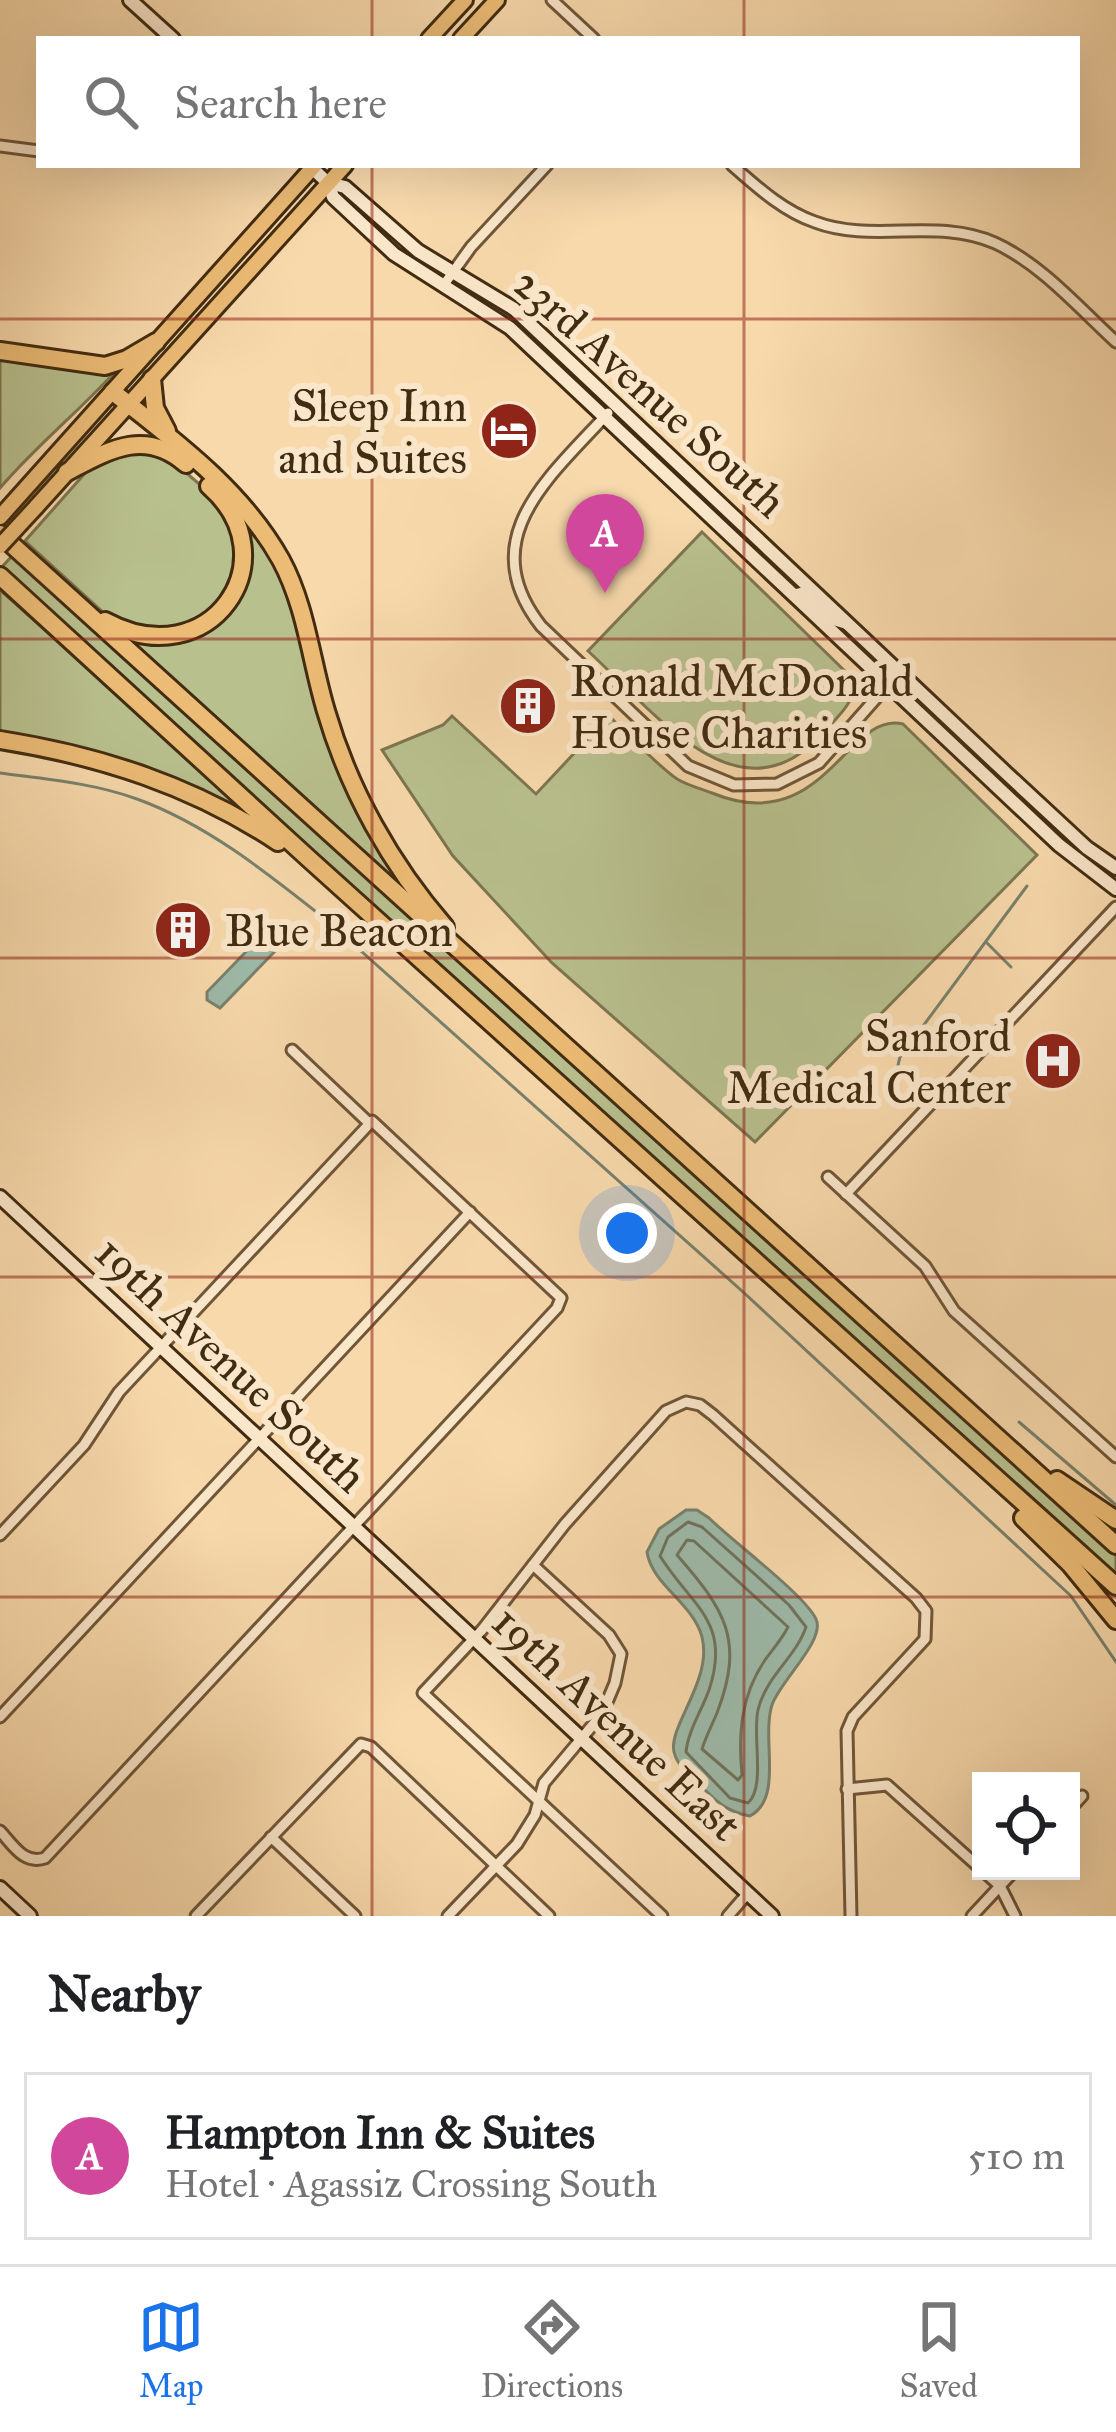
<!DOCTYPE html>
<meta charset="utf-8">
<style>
:root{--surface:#fff;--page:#f2f2f2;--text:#202124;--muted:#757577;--line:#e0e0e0;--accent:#1a73e8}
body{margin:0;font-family:"IM FELL Great Primer",serif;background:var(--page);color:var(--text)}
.controls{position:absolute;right:36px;bottom:36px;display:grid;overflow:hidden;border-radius:0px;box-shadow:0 12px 48px #0002}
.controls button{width:108px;height:108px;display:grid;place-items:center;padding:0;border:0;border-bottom:3px solid var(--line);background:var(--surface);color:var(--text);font:60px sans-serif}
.you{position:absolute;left:627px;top:1233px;width:42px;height:42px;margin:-30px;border:9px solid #fff;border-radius:50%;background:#1a73e8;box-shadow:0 0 0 18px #1a73e833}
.badge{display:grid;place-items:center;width:78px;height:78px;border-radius:50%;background:var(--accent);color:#fff;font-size:39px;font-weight:700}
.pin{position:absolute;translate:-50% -99px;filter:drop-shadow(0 3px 6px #0008)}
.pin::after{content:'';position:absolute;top:63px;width:42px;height:36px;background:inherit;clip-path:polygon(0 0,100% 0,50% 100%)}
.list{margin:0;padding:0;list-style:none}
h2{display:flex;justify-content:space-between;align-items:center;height:156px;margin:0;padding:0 48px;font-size:51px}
h2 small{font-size:39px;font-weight:400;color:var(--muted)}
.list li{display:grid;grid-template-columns:78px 1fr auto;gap:36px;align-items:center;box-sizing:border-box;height:168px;margin:0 24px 24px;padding:0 24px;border:3px solid var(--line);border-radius:0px}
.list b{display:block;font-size:45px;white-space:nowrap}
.list p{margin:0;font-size:39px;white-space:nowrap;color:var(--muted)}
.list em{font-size:39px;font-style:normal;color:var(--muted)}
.icon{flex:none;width:66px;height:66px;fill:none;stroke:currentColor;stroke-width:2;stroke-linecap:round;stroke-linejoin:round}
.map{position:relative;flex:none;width:1116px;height:1916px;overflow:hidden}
.search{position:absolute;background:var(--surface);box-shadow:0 12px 48px #0002;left:36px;right:36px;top:36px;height:132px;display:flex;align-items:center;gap:30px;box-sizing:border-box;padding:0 42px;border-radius:0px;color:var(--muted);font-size:45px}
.sheet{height:348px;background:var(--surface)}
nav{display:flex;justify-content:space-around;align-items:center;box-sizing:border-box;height:168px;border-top:3px solid var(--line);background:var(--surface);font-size:33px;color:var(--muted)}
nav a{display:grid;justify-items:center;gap:6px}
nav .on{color:var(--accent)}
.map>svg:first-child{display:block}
.green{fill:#b8c08e;stroke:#7d7650;stroke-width:3}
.water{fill:#9dbaa9;stroke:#79816c;stroke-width:3}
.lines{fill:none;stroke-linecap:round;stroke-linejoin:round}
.shore{stroke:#70735d;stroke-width:3}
.stream{stroke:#79816c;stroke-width:3}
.street-casing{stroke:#705738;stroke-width:15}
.secondary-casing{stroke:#422c11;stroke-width:18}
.primary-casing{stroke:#422c11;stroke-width:20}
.highway-casing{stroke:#422c11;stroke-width:22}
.street{stroke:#fae6c9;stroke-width:9}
.secondary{stroke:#fae6c9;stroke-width:12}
.primary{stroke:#ecbc76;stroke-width:14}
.highway{stroke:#ecbc76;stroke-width:16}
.primary-bridge-casing{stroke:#422c11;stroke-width:20;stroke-linecap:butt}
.primary-bridge{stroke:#ecbc76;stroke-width:14}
.grid{fill:none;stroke:#8f2418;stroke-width:3;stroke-opacity:0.55}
.labels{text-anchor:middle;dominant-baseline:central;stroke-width:12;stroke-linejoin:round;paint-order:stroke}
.street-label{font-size:45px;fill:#422c11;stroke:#fae6c9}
.poi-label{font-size:45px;fill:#422c11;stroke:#fae6c9;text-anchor:end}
</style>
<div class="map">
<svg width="1116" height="1916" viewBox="0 0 1116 1916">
<rect width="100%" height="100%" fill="#f8d9ac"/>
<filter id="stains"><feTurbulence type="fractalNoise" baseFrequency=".00167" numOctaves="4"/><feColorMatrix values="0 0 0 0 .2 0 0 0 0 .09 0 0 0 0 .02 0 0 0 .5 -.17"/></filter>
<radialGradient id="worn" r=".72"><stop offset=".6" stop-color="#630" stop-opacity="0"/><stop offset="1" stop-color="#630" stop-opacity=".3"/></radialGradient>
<!-- green -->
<g class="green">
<path d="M0,357L111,371L112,375C76,414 35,447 0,488Z"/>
<polygon points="125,447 168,457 213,496 235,535 233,576 213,613 167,634 115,623 25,541 87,471"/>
<path d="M243,512L279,567L299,621L308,663L403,881L399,887L134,646L137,642C180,651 203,632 232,604L238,514Z"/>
<path d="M702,532L851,677L855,691C848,708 834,721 821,735C738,826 651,708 588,651Z"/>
<polygon points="12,556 1116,1556 1116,1577 1,568"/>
<polygon points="0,590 252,814 249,820 0,736"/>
<path d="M452,716L536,794L609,716C631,736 653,762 677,779C687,785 701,789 712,793C824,839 846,711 903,724L1037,855L755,1142L552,963L453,856L382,750L443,725Z"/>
</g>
<!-- water -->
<g class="water">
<polygon points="274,929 281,939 280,946 220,1008 207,1000 207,992 267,930"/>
<path d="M686,1510H697L709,1518C732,1541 805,1595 816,1619C826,1640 780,1681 772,1705C761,1739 784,1798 750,1816C728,1812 718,1803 703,1788C692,1778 678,1768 674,1752C668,1726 713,1680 702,1637C693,1603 652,1585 647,1552L659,1529Z"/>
</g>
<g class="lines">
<!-- shore -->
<g class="shore">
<path d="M688,1522L702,1527L789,1605L806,1627C796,1657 766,1676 758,1710C752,1736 766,1787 748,1803L730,1798L686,1752C688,1731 702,1710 709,1690C732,1621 691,1606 660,1556L668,1537Z"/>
<path d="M687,1540L694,1541L788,1627C782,1639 773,1649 765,1660C741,1695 738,1734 742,1775L738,1780L702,1749C706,1736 712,1725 717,1713C745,1640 725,1610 677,1555Z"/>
</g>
<!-- stream -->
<g class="stream">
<path d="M0,773C45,779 93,783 137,799C206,824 266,872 324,918L742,1291L1071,1596L1116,1662"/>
<polyline points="987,943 1011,967"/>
<polyline points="909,1076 898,1065 900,1057 1027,886"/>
<polyline points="1019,1422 1116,1505"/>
</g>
<defs>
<g id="street">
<polyline points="552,0 594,39"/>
<polyline points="0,146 39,151"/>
<path d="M732,165C757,187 783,211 815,222C873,244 937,217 995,243C1041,264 1079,308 1116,342"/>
<polyline points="443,286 471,247 547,165"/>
<path d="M608,413C551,476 472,538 541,626L688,766L734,785L777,784L819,763L900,671"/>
<polyline points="794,594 802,592 835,621 845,624"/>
<polyline points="292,1050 369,1123"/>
<polyline points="828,1177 925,1266 954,1311 1116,1457"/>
<polyline points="846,1194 1116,907"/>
<path d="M0,1535L84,1445L119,1392L372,1121L561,1298L557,1308L45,1858C24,1865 13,1845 0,1831"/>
<polyline points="0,1717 470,1212"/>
<polyline points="847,1789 887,1785 1000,1886 1015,1916"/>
<polyline points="1071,1808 1082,1796"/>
<polyline points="271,1837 355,1916"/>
<polyline points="196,1916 361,1744 371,1747 549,1916"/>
<polyline points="448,1916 517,1844 535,1815 544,1783 602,1714 615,1683 621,1654 609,1635 533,1565"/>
<polyline points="662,1916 423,1693 482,1630 565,1524 666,1411 686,1402 700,1405 713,1415 916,1598 926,1611 925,1639 853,1717 847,1731 851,1916"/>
<polyline points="728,1916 748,1893"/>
<polyline points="972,1916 1014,1871"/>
</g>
<g id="secondary">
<polyline points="130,0 173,39"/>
<polyline points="309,165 328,183 333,197 394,254 510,328 1059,845 1116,889"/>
<polyline points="328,183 345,187 418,251 514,309 1006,773 1087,848 1116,868"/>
<polyline points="0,1197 772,1916"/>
<polyline points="0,1888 30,1916"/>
</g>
<g id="primary">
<polyline points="429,39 465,0"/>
<polyline points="461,39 497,0"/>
<polyline points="36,507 345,165"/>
<polyline points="0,517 315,165"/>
</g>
<g id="highway">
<polyline points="0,351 105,366 127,359 156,342"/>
<polyline points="152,379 155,408 167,431"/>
<path d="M113,392C175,441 242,490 281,560C306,606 311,661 326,711C349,790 391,865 445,927"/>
<path d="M67,472C109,450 145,428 186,464"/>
<polyline points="0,534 1116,1545"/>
<polyline points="0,576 308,858 1116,1586"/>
<path d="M105,621C210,678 292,559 209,486"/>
<path d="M0,740C101,756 193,786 278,842"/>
<polyline points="1057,1480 1116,1520"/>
<polyline points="1023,1518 1070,1564 1116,1620"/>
</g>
</defs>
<!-- street casing -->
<use href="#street" class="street-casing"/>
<!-- secondary casing -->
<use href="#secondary" class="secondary-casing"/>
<!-- primary casing -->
<use href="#primary" class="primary-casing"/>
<!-- highway casing -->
<use href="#highway" class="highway-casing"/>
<!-- street -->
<use href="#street" class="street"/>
<!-- secondary -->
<use href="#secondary" class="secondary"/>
<!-- primary -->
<use href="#primary" class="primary"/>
<!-- highway -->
<use href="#highway" class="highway"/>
<defs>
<polyline id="primary-bridge" points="0,546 36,507"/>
</defs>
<!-- primary-bridge casing -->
<use href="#primary-bridge" class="primary-bridge-casing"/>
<!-- primary-bridge -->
<use href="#primary-bridge" class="primary-bridge"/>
</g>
<!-- grid -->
<path class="grid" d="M372,0V39M744,0V39M372,165V1916M744,165V1916M0,319H1116M0,639H1116M0,958H1116M0,1277H1116M0,1597H1116"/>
<!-- icons -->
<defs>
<symbol id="hotel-disc" viewBox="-11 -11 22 22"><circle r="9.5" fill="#8f2418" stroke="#fae6c9"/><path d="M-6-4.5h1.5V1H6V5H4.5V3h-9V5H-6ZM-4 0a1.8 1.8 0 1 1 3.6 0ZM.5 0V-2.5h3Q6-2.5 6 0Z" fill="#fff"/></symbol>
<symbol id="building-disc" viewBox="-11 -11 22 22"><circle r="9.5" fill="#8f2418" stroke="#fae6c9"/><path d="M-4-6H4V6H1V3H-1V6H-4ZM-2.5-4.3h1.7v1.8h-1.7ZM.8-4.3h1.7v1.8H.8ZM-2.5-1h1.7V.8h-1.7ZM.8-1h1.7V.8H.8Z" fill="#fff"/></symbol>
<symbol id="hospital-disc" viewBox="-11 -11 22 22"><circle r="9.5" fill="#8f2418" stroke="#fae6c9"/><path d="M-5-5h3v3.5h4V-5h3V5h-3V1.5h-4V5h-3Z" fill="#fff"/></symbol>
</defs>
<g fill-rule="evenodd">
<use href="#hotel-disc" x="476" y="398" width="66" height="66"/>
<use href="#building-disc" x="495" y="673" width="66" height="66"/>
<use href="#building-disc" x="150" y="897" width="66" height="66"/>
<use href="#hospital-disc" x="1020" y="1028" width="66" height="66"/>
</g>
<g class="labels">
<!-- street labels -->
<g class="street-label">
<text transform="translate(650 392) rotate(42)">23rd Avenue South</text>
<text transform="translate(231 1364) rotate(43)">19th Avenue South</text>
<text transform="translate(617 1723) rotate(43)">19th Avenue East</text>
</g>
<!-- poi labels -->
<g class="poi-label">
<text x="467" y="405">Sleep Inn<tspan x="467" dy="52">and Suites</tspan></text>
<text x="570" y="680" text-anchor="start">Ronald McDonald<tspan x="570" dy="52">House Charities</tspan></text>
<text x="225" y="930" text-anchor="start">Blue Beacon</text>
<text x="1011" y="1035">Sanford<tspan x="1011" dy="52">Medical Center</tspan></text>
</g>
</g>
<rect width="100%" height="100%" filter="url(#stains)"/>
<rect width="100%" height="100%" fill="url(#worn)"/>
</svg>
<div class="controls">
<button><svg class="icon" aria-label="locate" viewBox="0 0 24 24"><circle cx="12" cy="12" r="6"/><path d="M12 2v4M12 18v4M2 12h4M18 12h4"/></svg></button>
</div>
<div class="you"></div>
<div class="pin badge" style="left:605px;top:593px;background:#d1479c">A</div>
<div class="search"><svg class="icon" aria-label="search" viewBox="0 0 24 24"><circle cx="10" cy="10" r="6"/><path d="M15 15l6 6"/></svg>Search here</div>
</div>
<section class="sheet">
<h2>Nearby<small></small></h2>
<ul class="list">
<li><span class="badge" style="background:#d1479c">A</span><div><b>Hampton Inn &amp; Suites</b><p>Hotel · Agassiz Crossing South</p></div><em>510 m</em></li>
</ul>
</section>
<nav>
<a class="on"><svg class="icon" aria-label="map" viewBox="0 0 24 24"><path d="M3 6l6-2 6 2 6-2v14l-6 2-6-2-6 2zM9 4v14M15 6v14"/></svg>Map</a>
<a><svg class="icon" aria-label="directions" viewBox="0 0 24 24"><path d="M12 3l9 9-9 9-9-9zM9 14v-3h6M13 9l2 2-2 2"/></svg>Directions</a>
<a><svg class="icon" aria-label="saved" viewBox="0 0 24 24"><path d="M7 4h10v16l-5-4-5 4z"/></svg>Saved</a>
</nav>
